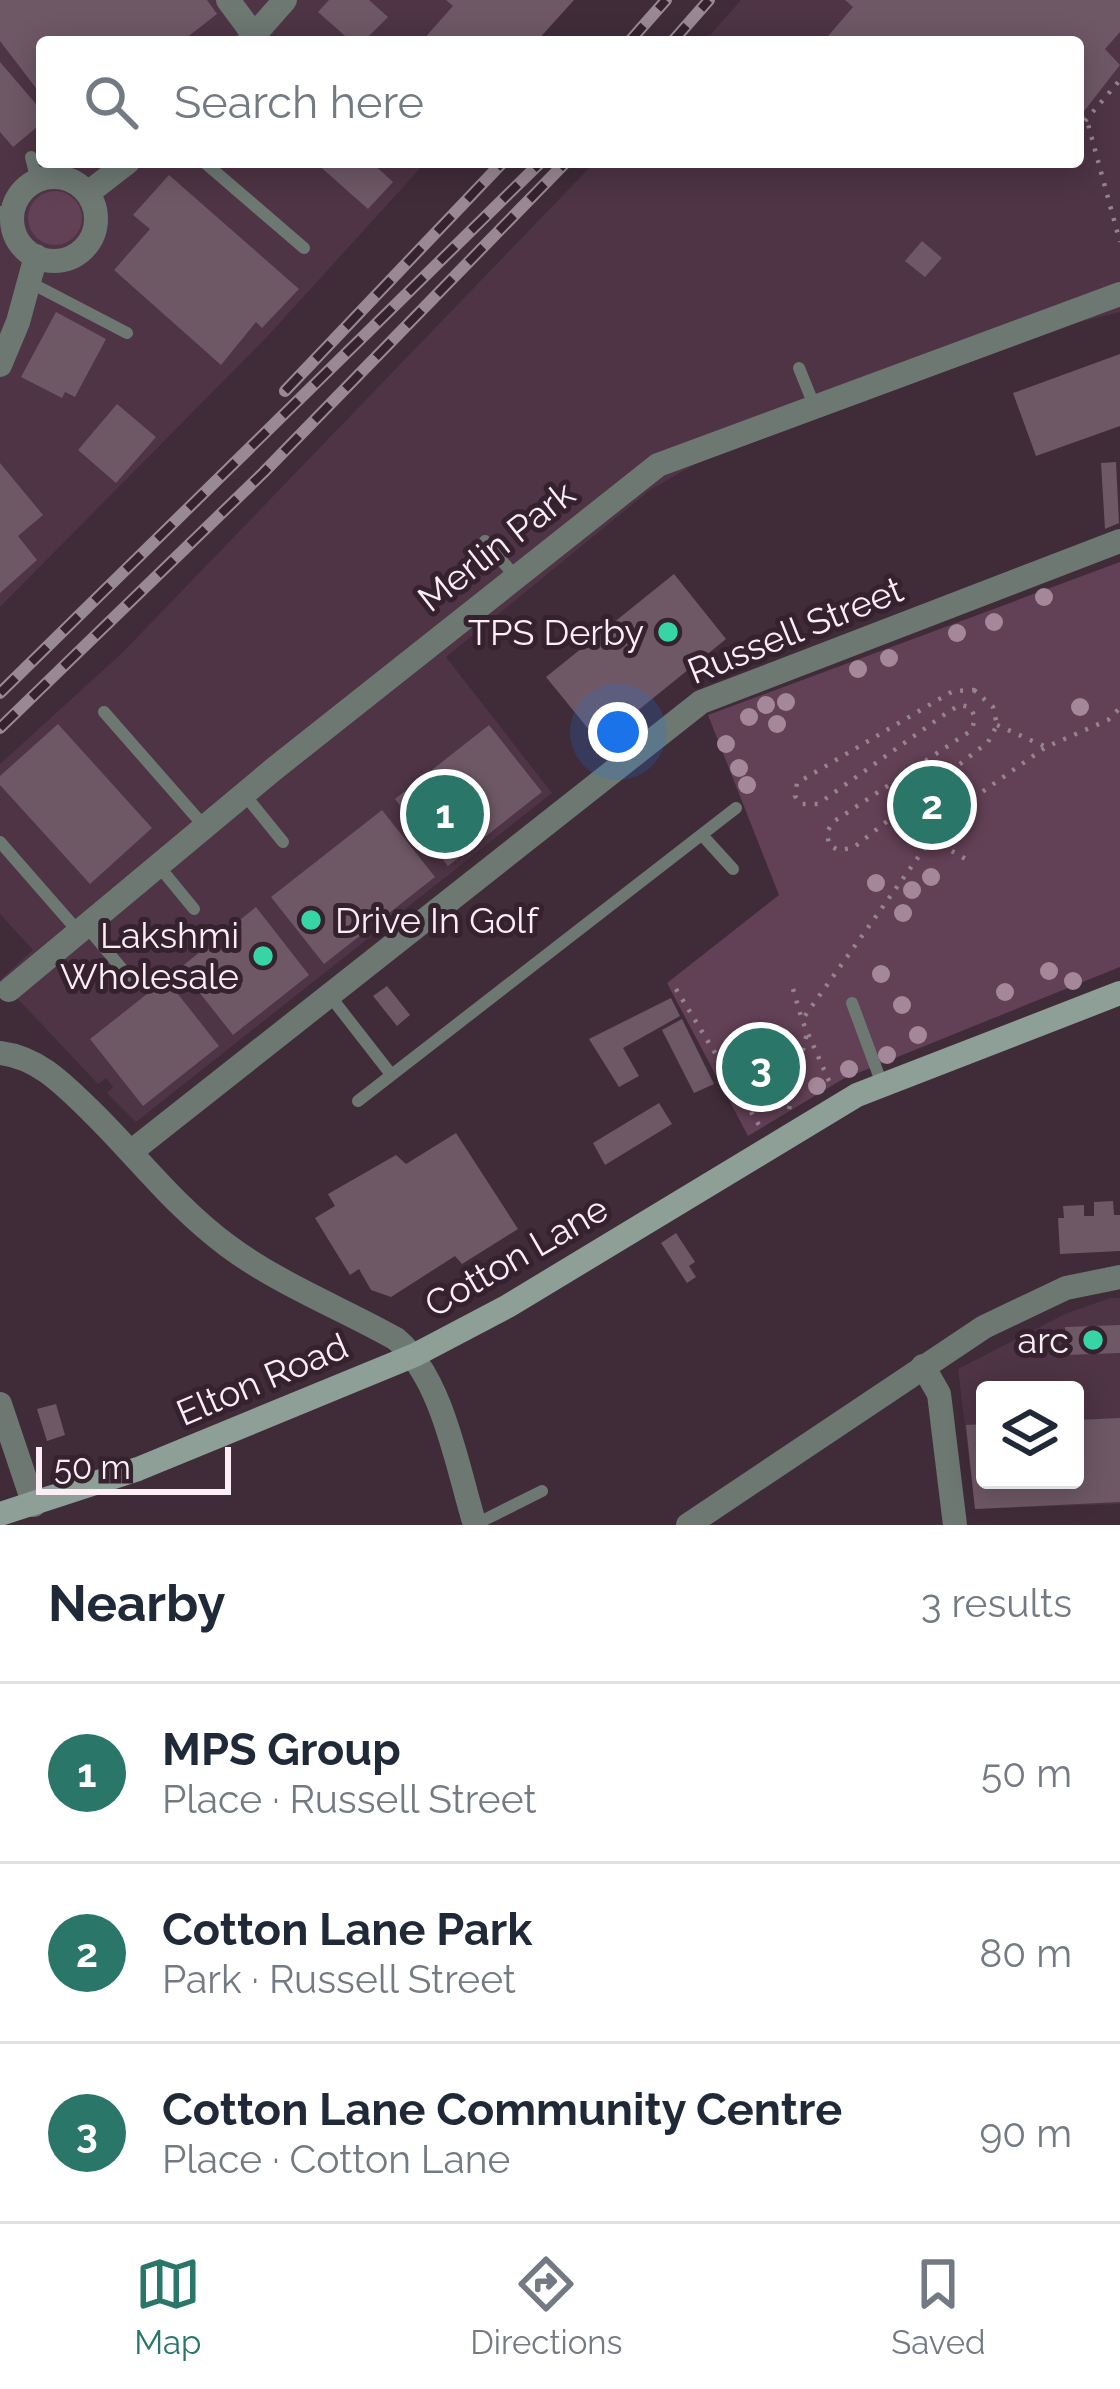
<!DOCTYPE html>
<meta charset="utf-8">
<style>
:root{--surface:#fff;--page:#f6f6f7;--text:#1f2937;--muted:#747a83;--line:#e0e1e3;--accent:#2a7669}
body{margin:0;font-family:Raleway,sans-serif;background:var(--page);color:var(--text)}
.controls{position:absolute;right:36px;bottom:36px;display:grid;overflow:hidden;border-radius:12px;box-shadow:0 6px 30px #0003}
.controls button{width:108px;height:108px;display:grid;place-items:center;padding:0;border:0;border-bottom:3px solid var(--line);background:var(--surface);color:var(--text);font:60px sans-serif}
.scale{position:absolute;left:36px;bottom:30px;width:195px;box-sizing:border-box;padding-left:12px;border:6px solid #fbeef5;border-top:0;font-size:33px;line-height:42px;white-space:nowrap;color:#fbeef5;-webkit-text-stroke:9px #35222e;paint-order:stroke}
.you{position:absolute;left:618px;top:732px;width:42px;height:42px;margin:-30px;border:9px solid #fff;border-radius:50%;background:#1a73e8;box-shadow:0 0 0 18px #1a73e833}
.badge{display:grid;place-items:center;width:78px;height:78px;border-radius:50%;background:var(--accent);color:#fff;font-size:39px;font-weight:700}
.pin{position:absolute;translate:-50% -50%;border:6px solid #fff;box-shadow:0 3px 12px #0006}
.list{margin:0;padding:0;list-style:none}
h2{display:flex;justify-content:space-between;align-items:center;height:156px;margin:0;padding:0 48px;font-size:51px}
h2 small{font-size:39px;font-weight:400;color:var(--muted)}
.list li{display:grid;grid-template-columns:78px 1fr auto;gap:36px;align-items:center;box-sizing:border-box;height:180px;padding:0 48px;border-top:3px solid var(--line)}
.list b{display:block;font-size:45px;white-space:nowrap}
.list p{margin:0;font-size:39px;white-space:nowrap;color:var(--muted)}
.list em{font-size:39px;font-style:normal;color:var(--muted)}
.icon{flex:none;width:66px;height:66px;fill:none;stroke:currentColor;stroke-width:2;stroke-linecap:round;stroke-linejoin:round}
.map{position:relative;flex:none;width:1120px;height:1525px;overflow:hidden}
.search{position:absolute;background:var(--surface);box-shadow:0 6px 30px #0003;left:36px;right:36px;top:36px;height:132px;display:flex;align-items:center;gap:30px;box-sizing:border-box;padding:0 42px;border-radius:12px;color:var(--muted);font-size:45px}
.sheet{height:696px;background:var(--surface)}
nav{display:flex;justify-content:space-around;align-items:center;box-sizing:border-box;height:168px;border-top:3px solid var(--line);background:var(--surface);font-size:33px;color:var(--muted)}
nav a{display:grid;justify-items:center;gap:6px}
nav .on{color:var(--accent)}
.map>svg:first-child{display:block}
.built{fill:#4e3444;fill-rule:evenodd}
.green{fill:#624055}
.building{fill:#6e5865}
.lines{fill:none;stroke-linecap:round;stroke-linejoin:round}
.path{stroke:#94848e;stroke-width:4.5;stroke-dasharray:3 9;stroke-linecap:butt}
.lane{stroke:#6d7873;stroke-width:12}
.street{stroke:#6d7873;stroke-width:24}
.secondary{stroke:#8d9f97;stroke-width:24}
.rail-casing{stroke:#998992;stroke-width:12}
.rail{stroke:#35222e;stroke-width:8;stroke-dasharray:22;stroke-linecap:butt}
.tree{fill:#a48798}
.poi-dot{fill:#37d4a6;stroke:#35222e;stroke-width:4.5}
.labels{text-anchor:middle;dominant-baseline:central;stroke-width:10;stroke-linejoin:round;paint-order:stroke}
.street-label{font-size:36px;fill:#fbeef5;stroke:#35222e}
.poi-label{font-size:36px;fill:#fbeef5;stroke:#35222e;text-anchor:end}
</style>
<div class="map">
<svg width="1120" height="1525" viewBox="0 0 1120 1525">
<rect width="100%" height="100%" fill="#3f2c38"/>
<!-- built -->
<g class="built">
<polygon points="0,0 574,0 536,42 42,42 42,162 426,162 265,339 0,607"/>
<polygon points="741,0 1120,0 1120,312 1080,322 699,462 650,490 446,657 552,793 136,1122 107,1093 113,1087 106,1078 98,1084 0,980 33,950 0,914 0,764 122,653 595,162 1078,162 1078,42 704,42"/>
<path d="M1110,1298H1120V1504L975,1509L958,1369L1065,1314ZM985,1390H1075V1480H985Z"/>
</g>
<!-- green -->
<g class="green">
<circle cx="55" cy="218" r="27"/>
<polygon points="1120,562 1120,967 843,1079 748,1136 667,983 779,895 708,715"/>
</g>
<!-- building -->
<g class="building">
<polygon points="0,0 207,0 217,14 181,42 42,42 42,96 0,41"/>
<polygon points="329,0 369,0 388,17 363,42 352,42 318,12"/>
<polygon points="446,0 574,0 536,42 421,42 453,6"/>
<polygon points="845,0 1120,0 1120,32 1105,49 1120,65 1078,119 1078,42 823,42 853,7"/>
<polygon points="0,62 42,111 42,123 13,147 0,132"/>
<polygon points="315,162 371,162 393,182 368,209"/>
<polygon points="169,175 299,289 262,328 256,322 221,365 114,270 150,229 133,215"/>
<polygon points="922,241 942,258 925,277 905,261"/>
<polygon points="56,312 106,339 75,397 65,392 62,398 21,377"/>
<polygon points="1120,354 1120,426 1036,456 1013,393"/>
<polygon points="117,404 156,437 116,483 78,450"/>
<polygon points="1116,462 1119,523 1105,529 1101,463"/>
<polygon points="0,463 43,515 18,536 37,560 0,593"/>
<polygon points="674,574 726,639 599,742 546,677"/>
<polygon points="58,724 152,828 90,884 0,785 0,776"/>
<polygon points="489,725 542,792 448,866 395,799"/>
<polygon points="382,810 435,877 324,964 271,897"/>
<polygon points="256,907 309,975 233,1035 180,968"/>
<polygon points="166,979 219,1046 143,1106 90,1039"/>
<polygon points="387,986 410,1015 397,1026 373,996"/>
<polygon points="671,998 680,1016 623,1048 639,1076 619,1087 589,1039"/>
<polygon points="682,1019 714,1084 694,1093 662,1030"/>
<polygon points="758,1029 764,1039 776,1031 795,1063 782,1072 791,1087 757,1107 729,1059 751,1046 745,1036"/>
<polygon points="659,1103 672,1124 605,1165 593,1143"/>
<polygon points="456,1133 518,1229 462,1264 455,1256 391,1297 371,1290 359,1269 350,1275 315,1218 335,1206 328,1194 396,1155 406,1164"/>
<polygon points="1113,1201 1114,1215 1120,1215 1120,1251 1060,1254 1058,1218 1064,1218 1063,1206 1084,1205 1084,1216 1094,1216 1094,1202"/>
<polygon points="676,1233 695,1262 689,1266 696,1277 687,1283 661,1243"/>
<polygon points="1120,1325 1120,1353 1066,1355 1065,1327"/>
<polygon points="56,1404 65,1435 47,1441 37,1409"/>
<polygon points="1120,1418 1120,1502 975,1509 966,1425 985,1424 985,1480 1075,1480 1075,1420"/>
</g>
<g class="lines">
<!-- path -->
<g class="path">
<polyline points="1081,116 1088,124 1120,242"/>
<polyline points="1085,121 1120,80"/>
<polygon points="974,690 993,707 997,725 988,742 853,848 838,850 829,845 827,832 833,822 972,730 975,717 970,707 960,705 948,712 818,804 801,804 795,796 797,783 953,691"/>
<polyline points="997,725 1046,747"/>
<polyline points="931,839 971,862"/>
<polyline points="676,989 759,1125"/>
<polyline points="793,989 802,1020"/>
<polyline points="829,1081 802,1020 939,828 955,811 1046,747 1108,720 1120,708"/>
<polyline points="789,1109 807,1033"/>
</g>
<!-- lane -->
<g class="lane">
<polyline points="31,157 37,181"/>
<polyline points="204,162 304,248"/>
<polyline points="0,212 13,213"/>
<polyline points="29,282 127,333"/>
<polyline points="799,368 814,405"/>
<polyline points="485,541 515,576"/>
<polyline points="104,712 204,826"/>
<polyline points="244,794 283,842"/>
<polyline points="702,835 733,869"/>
<polyline points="0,842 77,930"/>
<polyline points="157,864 194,909"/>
<polyline points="86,926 128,976"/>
<polyline points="330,996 390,1073"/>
<polyline points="852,1003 882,1084"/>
<polyline points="358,1101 736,808"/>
<polyline points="476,1524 542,1491"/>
</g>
<!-- street -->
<g class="street">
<polyline points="228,0 254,35"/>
<polyline points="248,42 285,0"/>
<circle cx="54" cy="219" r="42"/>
<polyline points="88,193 128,162"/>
<polyline points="0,365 18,322 36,256"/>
<polyline points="9,990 274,769 658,465 1120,294"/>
<path d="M0,1053C39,1058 63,1084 91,1111C136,1155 176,1208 228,1246C279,1284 341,1308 396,1339C443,1378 457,1467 475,1525"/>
<polyline points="132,1151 701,702 1120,541"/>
<polyline points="923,1366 939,1394 955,1525"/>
<polyline points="0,1404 34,1505"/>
<polyline points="688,1525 984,1327 1066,1288 1120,1277"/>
</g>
<!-- secondary -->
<polyline class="secondary" points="0,1514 138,1469 415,1355 508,1306 857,1095 1120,993"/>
<defs>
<g id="rail">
<polyline points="629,42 666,0"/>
<polyline points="672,42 709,0"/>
<polyline points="285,391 503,162"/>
<polyline points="0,693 541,162"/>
<polyline points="0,728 263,473 566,162"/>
</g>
</defs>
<!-- rail casing -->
<use href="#rail" class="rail-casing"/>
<!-- rail -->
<use href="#rail" class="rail"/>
</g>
<!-- trees -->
<g class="tree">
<circle cx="1044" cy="597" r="9"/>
<circle cx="994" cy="622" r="9"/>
<circle cx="957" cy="633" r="9"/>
<circle cx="889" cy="658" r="9"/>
<circle cx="858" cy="669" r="9"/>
<circle cx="786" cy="702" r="9"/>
<circle cx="766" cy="705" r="9"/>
<circle cx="1080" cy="707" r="9"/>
<circle cx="749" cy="717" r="9"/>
<circle cx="777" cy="724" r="9"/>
<circle cx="726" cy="744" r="9"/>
<circle cx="739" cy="768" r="9"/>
<circle cx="747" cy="785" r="9"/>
<circle cx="931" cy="877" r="9"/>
<circle cx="876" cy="883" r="9"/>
<circle cx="912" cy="890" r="9"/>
<circle cx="903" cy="913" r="9"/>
<circle cx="1049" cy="971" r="9"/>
<circle cx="881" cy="974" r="9"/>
<circle cx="1073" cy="981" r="9"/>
<circle cx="1005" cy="992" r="9"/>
<circle cx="902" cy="1005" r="9"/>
<circle cx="918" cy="1035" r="9"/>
<circle cx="887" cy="1055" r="9"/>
<circle cx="849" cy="1069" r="9"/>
<circle cx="817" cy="1086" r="9"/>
</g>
<!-- markers -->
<g class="poi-dot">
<circle cx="668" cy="632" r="12"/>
<circle cx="311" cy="920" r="12"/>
<circle cx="263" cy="956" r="12"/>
<circle cx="1093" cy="1340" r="12"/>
</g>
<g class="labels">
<!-- street labels -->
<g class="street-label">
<text transform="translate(496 546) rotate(-38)">Merlin Park</text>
<text transform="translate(795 630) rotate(-22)">Russell Street</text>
<text transform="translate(516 1256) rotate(-30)">Cotton Lane</text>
<text transform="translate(262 1379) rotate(-23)">Elton Road</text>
</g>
<!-- poi labels -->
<g class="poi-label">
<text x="644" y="632">TPS Derby</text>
<text x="335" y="920" text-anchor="start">Drive In Golf</text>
<text x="239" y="935">Lakshmi<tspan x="239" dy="41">Wholesale</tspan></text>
<text x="1069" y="1340">arc</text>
</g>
</g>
</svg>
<div class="controls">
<button><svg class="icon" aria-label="layers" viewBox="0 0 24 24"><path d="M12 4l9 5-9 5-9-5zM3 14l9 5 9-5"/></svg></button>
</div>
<div class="scale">50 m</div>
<div class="you"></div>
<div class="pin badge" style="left:445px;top:814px">1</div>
<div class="pin badge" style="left:932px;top:805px">2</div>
<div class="pin badge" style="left:761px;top:1067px">3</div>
<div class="search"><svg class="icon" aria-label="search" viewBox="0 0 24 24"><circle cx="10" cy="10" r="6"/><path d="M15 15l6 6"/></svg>Search here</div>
</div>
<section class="sheet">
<h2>Nearby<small>3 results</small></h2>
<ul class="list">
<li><span class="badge">1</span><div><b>MPS Group</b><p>Place · Russell Street</p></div><em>50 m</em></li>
<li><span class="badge">2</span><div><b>Cotton Lane Park</b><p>Park · Russell Street</p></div><em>80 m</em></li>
<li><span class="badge">3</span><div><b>Cotton Lane Community Centre</b><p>Place · Cotton Lane</p></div><em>90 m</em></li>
</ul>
</section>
<nav>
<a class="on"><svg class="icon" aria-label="map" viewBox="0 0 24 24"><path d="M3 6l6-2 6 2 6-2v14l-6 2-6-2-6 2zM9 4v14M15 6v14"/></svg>Map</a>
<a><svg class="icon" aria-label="directions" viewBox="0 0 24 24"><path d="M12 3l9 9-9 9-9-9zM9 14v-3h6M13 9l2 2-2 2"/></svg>Directions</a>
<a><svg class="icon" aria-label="saved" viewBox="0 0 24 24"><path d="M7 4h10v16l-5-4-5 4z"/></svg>Saved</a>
</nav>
